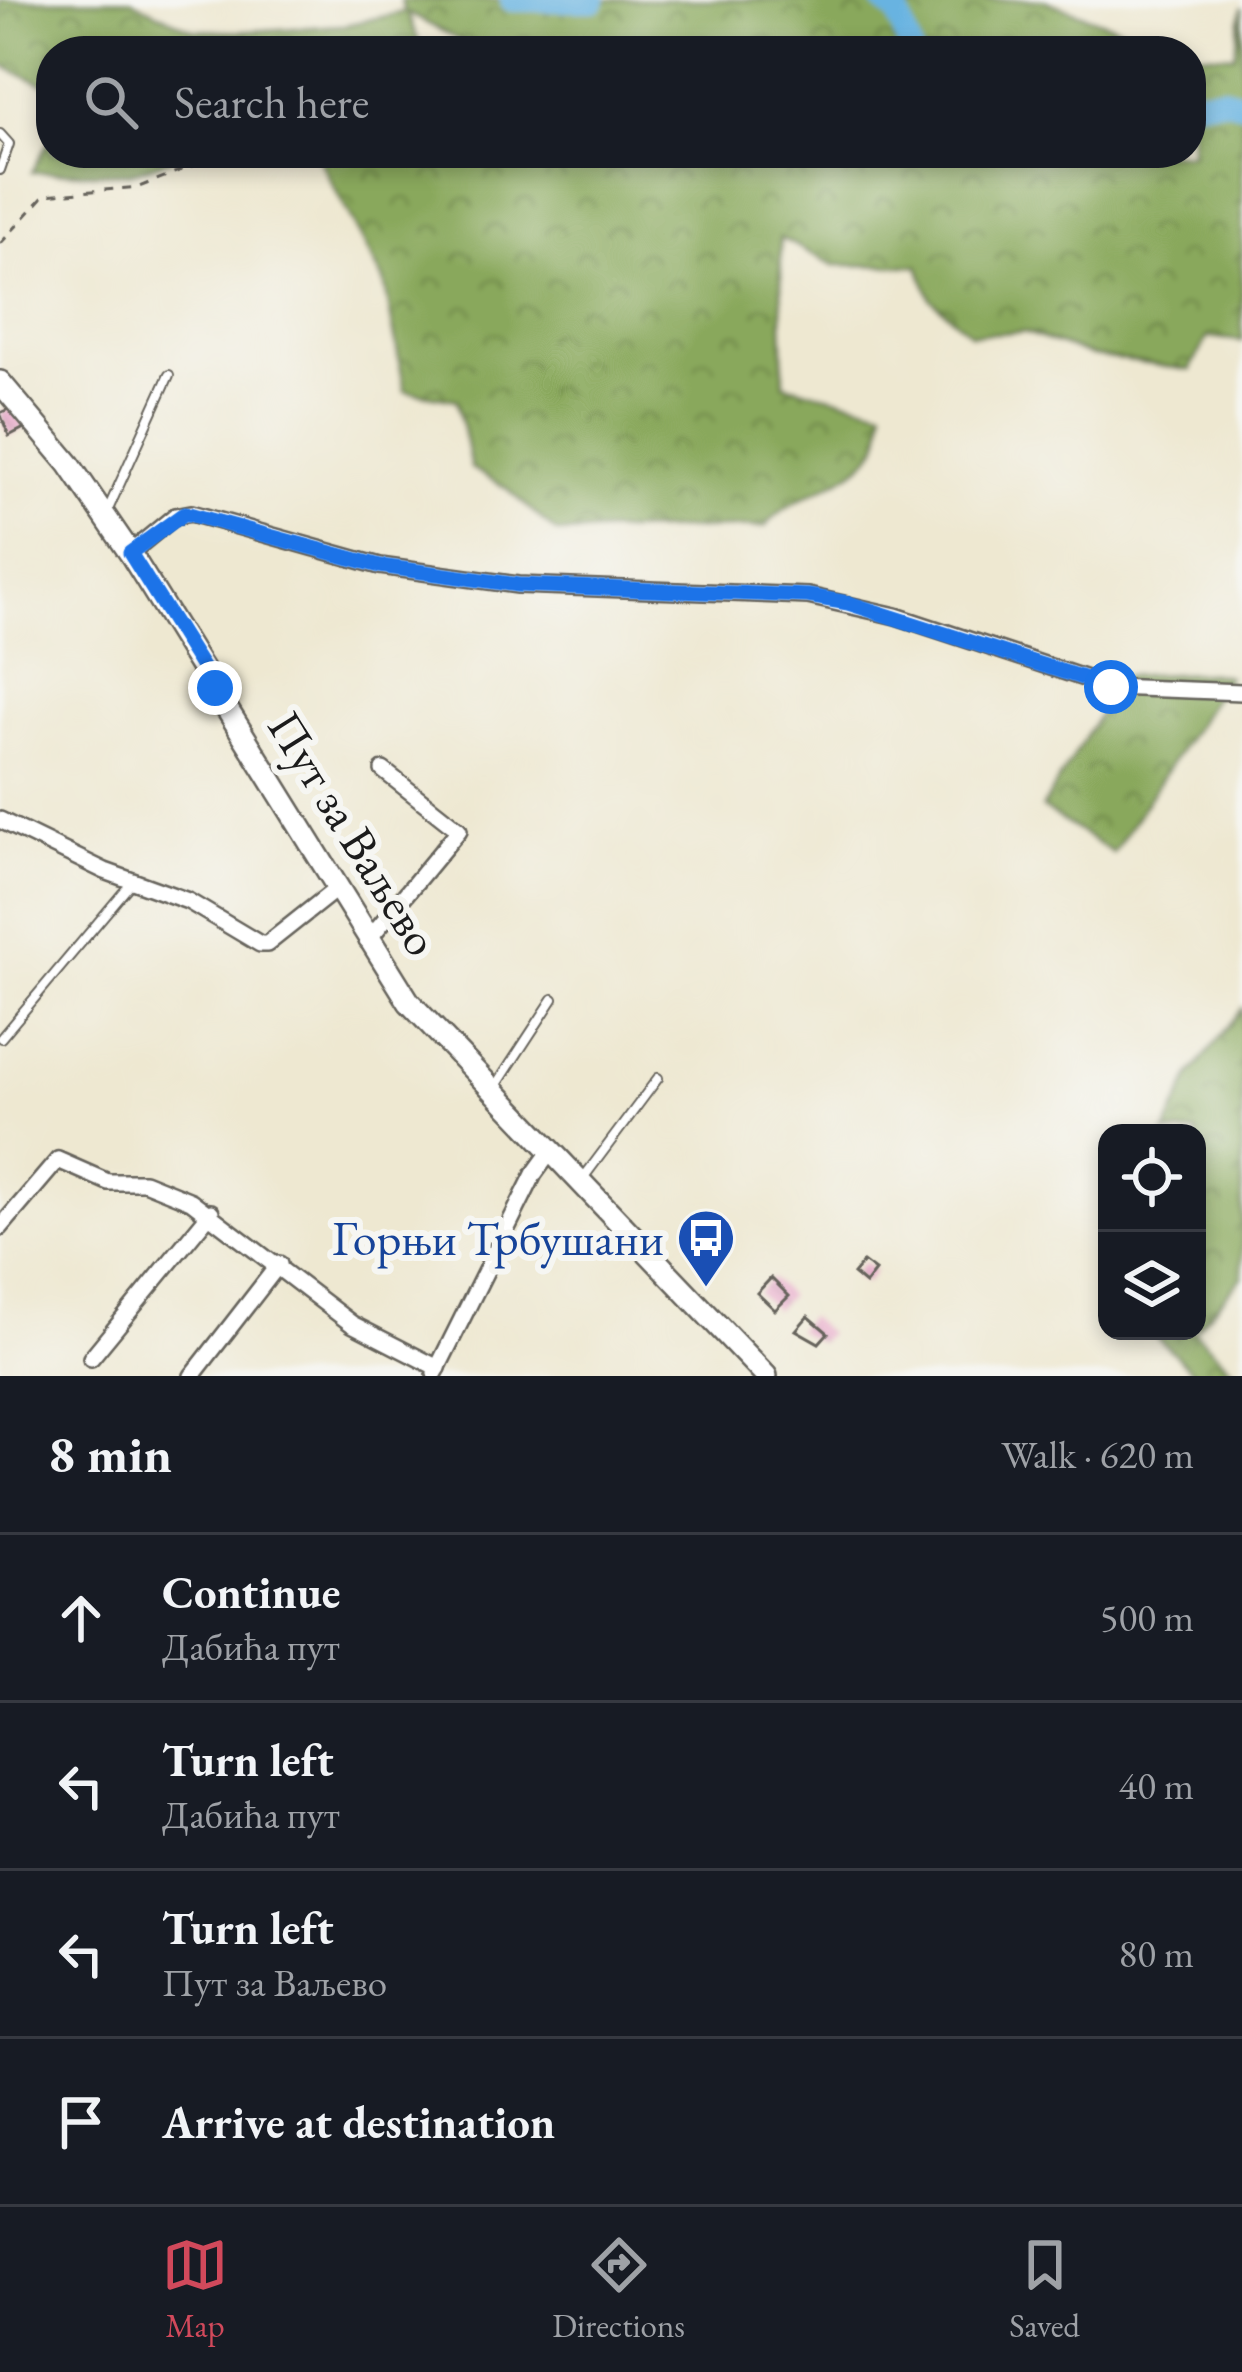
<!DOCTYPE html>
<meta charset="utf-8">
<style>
:root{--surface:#171b24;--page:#242831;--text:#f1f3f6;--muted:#9ea1a6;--line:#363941;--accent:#d1495b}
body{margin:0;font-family:"EB Garamond",serif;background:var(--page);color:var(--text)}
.controls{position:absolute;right:36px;bottom:36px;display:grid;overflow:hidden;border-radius:24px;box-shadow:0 6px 18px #0003}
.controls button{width:108px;height:108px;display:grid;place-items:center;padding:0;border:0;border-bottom:3px solid var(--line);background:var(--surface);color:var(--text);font:60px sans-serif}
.stop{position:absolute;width:36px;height:36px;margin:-27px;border:9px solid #1a73e8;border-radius:50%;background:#fff}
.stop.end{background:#1a73e8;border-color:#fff;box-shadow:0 3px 12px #0008}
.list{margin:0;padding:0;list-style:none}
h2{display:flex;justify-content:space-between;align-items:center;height:156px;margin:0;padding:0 48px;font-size:51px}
h2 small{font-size:39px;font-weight:400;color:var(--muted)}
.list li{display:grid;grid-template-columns:78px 1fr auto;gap:36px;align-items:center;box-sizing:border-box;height:168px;padding:0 48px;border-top:3px solid var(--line)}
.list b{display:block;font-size:45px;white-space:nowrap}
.list p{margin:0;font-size:39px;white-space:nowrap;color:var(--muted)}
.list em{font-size:39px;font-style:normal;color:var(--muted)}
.icon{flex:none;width:66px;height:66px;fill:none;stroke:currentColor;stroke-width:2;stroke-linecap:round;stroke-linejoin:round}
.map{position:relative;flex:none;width:1242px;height:1376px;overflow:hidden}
.search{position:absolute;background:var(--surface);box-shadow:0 6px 18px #0003;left:36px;right:36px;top:36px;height:132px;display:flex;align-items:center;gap:30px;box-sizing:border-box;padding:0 42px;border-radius:48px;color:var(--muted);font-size:45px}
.sheet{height:828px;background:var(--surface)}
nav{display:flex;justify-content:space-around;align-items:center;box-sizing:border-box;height:168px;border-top:3px solid var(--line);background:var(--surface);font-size:33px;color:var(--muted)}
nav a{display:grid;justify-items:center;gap:6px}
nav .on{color:var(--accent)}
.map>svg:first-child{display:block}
.forest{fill:url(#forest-crowns);stroke:#52623c;stroke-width:3}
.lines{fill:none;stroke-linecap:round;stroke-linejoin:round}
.river{stroke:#68b3e1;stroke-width:24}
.building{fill:url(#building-back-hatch)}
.lane-casing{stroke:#66635b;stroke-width:12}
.street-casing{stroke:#66635b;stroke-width:20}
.secondary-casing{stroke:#66635b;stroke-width:26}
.path{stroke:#66635b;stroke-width:3;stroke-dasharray:9 9;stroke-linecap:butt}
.lane{stroke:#fff;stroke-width:8}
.street{stroke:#fff;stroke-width:15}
.secondary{stroke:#fff;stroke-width:21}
.route{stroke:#1a73e8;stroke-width:15}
.labels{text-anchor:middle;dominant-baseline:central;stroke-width:12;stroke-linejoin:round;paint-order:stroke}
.street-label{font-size:48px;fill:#1c1c1c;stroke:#f6f6f2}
.transit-label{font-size:48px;fill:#164399;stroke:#f6f6f2;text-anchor:end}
</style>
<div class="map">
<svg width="1242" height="1376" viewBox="0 0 1242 1376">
<defs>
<pattern id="forest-crowns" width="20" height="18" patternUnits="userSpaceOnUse" patternTransform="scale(3)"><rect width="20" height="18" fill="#89a85c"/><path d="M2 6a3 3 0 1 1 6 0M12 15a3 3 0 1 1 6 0" fill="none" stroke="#6f884b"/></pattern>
<pattern id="building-back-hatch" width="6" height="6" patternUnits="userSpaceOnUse" patternTransform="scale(3)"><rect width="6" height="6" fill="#e8a3c6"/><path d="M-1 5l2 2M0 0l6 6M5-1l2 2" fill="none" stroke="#c68caa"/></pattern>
</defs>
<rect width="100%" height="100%" fill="#f6f6f2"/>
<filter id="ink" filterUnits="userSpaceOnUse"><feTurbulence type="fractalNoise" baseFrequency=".00833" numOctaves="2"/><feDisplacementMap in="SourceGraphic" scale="24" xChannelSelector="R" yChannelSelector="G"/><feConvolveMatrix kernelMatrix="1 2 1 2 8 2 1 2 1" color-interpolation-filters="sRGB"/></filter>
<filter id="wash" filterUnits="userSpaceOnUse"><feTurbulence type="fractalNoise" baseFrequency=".004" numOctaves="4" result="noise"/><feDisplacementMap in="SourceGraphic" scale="48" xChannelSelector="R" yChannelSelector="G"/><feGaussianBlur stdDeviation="2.7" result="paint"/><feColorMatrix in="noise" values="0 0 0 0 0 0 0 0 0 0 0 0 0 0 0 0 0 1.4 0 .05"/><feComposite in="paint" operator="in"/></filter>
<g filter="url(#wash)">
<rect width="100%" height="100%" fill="#eee8d1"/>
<!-- forest -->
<g class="forest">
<polygon points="0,0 131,0 194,30 237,32 345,25 404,12 401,0 1043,0 1185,51 480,51 407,13 423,51 51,51 51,87 0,65"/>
<path d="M1242,7V341L1208,337L1190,370L1092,356L1024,332L971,334L931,299L919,266L834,265L780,238L784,384L884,409C882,420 882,439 876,448C853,486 794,490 765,527L557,533L505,487L471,468L457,400L405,391L384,281L316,153H1191V53L1235,55Z"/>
<polygon points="51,137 51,153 188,153 130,173 32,172"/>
<polygon points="1211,673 1228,676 1113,853 1042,808 1122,676"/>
<polygon points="1242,1009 1242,1277 1197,1327 1197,1133 1165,1133 1192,1073"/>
<polygon points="1150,1331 1194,1331 1240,1376 1198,1376"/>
</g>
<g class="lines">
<!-- river -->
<g class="river">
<polyline points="512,0 594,0"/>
<polyline points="882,0 898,13 911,51"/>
<polyline points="1191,101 1223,98 1242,103"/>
</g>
</g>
<g id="blocks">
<!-- building -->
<g class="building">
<polygon points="11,408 26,427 9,436 0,413"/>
<polygon points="863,1262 875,1271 865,1284 853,1274"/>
<polygon points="771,1278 789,1296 775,1310 757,1293"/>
<polygon points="808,1316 828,1333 819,1343 796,1330"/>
</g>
</g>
</g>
<g filter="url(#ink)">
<use href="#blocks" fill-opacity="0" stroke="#66635b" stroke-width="3"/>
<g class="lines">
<defs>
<g id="lane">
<polyline points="0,134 9,144 0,170"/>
<polyline points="106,514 169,375"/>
<polyline points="1,1038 132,882"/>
<polyline points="496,1086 553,999"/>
<polyline points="584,1177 658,1078"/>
</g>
<g id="street">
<polyline points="130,553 175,516 191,513 380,566 518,585 808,596 896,616 1111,687 1242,692"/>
<polyline points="0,820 105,871 188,901 260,944 267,944 335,890"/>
<polyline points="367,941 459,830 383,770"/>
<polyline points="0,1228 58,1160 108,1182 144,1182 191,1201 352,1324 438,1368"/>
<polyline points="91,1358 211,1212"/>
<polyline points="435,1373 534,1174 550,1152"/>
<polyline points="192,1376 279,1264"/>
</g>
<polyline id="secondary" points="0,382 69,464 130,553 409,1002 766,1376"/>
</defs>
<!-- lane casing -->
<use href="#lane" class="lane-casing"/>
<!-- street casing -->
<use href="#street" class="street-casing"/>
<!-- secondary casing -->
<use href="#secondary" class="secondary-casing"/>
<!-- path -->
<g class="path">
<polyline points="386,51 411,44 442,51"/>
<polyline points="0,244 45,195 139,187 224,153"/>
</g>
<!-- lane -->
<use href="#lane" class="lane"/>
<!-- street -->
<use href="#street" class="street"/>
<!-- secondary -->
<use href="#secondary" class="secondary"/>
</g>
</g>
<g class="lines" filter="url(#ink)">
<!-- route -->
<polyline class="route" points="215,688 130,553 185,513 380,566 518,585 808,596 848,603 1111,687"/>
</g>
<!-- icons -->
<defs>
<symbol id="bus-pin" viewBox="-11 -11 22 30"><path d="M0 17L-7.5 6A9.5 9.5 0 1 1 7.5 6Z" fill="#1a4fb4" stroke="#f6f6f2"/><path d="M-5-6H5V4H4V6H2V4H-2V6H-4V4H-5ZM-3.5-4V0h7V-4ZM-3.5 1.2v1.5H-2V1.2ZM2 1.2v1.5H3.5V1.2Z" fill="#fff"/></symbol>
</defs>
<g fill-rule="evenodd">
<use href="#bus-pin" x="673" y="1205" width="66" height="90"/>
</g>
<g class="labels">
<!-- street labels -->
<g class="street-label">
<text transform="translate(354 833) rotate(58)">Пут за Ваљево</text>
</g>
<!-- transit labels -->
<g class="transit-label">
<text x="664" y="1238">Горњи Трбушани</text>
</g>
</g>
</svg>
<div class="controls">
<button><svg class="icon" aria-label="locate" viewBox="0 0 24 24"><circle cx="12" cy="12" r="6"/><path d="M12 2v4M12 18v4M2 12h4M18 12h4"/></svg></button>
<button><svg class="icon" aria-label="layers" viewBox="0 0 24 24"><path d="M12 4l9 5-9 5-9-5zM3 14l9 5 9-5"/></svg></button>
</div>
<div class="stop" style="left:1111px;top:687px"></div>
<div class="stop end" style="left:215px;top:688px"></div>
<div class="search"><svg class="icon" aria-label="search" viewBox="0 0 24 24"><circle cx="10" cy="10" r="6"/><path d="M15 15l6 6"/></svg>Search here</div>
</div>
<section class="sheet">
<h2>8 min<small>Walk · 620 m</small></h2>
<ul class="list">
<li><svg class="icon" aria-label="ahead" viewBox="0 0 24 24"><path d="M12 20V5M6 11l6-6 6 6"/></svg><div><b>Continue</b><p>Дабића пут</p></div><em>500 m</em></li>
<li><svg class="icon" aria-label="left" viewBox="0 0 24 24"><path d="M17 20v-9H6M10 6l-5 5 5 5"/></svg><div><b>Turn left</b><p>Дабића пут</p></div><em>40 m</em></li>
<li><svg class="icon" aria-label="left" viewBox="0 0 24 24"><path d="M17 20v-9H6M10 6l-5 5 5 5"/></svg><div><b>Turn left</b><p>Пут за Ваљево</p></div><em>80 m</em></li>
<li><svg class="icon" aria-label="arrive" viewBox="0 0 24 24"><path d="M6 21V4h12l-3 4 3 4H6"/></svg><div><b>Arrive at destination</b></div></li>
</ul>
</section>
<nav>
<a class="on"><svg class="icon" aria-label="map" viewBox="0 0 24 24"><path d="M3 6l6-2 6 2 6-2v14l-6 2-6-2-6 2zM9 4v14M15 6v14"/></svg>Map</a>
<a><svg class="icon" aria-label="directions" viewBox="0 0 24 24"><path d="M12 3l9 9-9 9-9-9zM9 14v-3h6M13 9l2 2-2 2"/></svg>Directions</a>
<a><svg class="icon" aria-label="saved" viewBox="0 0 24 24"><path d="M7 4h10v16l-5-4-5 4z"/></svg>Saved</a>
</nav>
